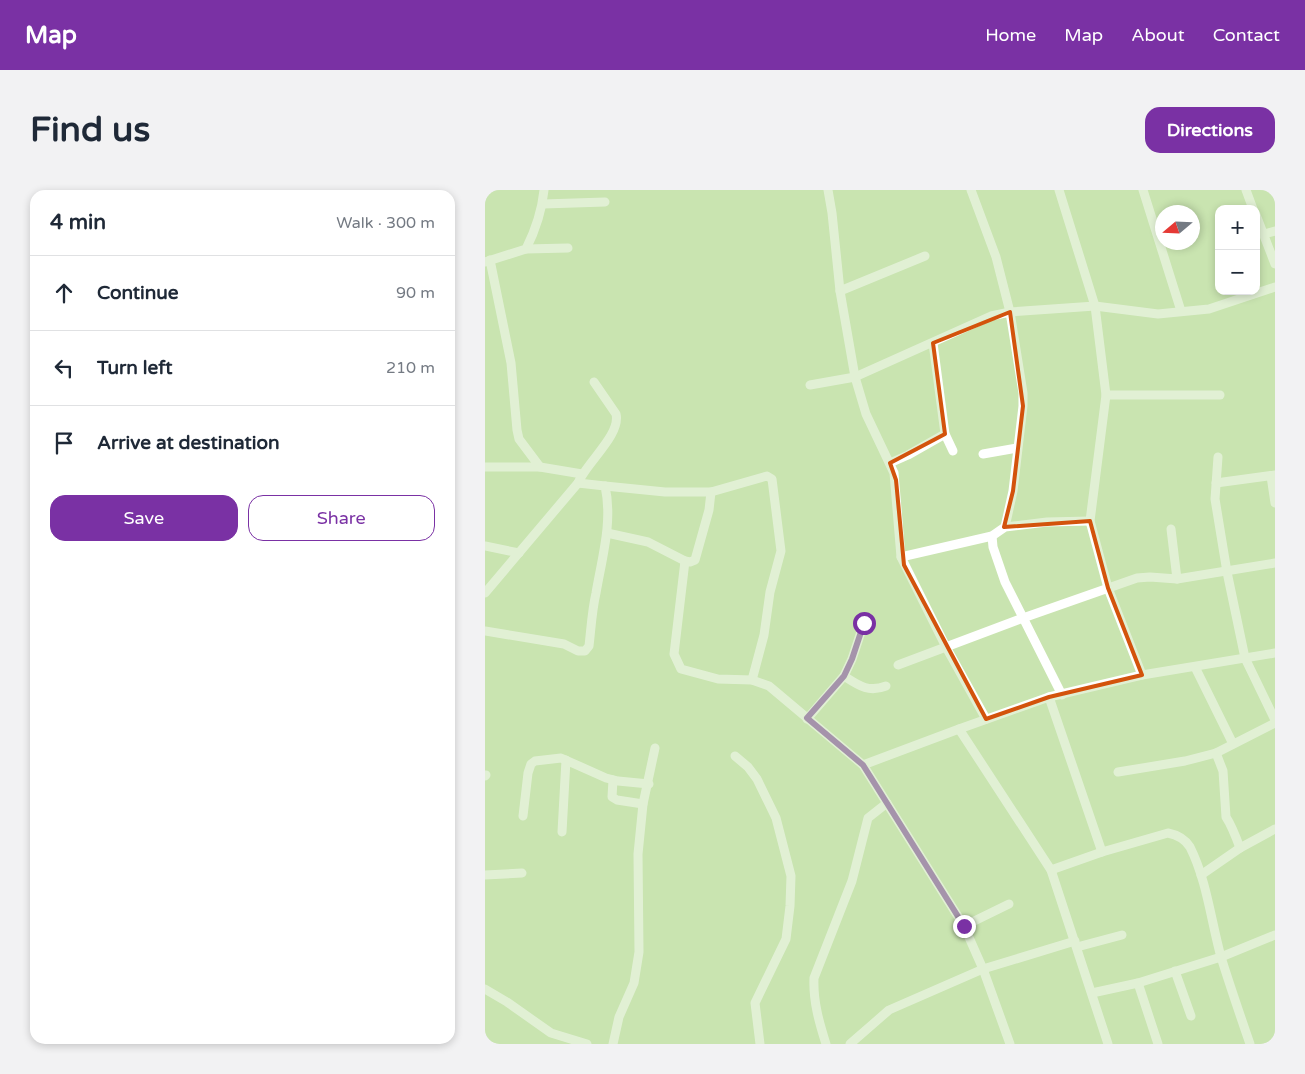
<!DOCTYPE html>
<meta charset="utf-8">
<style>
:root{--surface:#fff;--page:#f2f2f3;--text:#1f2937;--muted:#747a83;--line:#e0e1e3;--accent:#7a31a4}
body{margin:0;font-family:"Varela Round",sans-serif;background:var(--page);color:var(--text)}
.controls{position:absolute;right:15px;top:15px;display:grid;overflow:hidden;border-radius:10px;box-shadow:0 2px 8px #0003}
.controls button{width:45px;height:45px;display:grid;place-items:center;padding:0;border:0;border-bottom:1px solid var(--line);background:var(--surface);color:var(--text);font:25px sans-serif}
.compass{position:absolute;left:670px;top:15px;width:45px;height:45px;border-radius:50%;background:var(--surface);box-shadow:0 2px 8px #0003;rotate:251deg}
.stop{position:absolute;width:15px;height:15px;margin:-11px;border:4px solid #7a31a4;border-radius:50%;background:#fff}
.stop.end{background:#7a31a4;border-color:#fff;box-shadow:0 1px 5px #0008}
.list{margin:0;padding:0;list-style:none}
h2{display:flex;justify-content:space-between;align-items:center;height:65px;margin:0;padding:0 20px;font-size:21px}
h2 small{font-size:16px;font-weight:400;color:var(--muted)}
.list li{display:grid;grid-template-columns:32px 1fr auto;gap:15px;align-items:center;box-sizing:border-box;height:75px;padding:0 20px;border-top:1px solid var(--line)}
.list b{display:block;font-size:19px;white-space:nowrap}
.list em{font-size:16px;font-style:normal;color:var(--muted)}
.actions{display:flex;gap:10px;padding:15px 20px}
.actions a{flex:1;padding:11px 0;border:1px solid var(--accent);border-radius:15px;text-align:center;font-size:18px;color:var(--accent)}
.actions .main{background:var(--accent);color:#fff}
.icon{flex:none;width:28px;height:28px;fill:none;stroke:currentColor;stroke-width:2;stroke-linecap:round;stroke-linejoin:round}
.map{position:relative;flex:none;width:790px;height:854px;overflow:hidden;border-radius:15px}
header{display:flex;align-items:center;gap:30px;box-sizing:border-box;height:70px;padding:0 25px;background:var(--accent);color:#fff}
header strong{font-size:24px}
nav{display:flex;gap:28px;margin-inline-start:auto;font-size:18px}
.intro{display:flex;align-items:center;justify-content:space-between;box-sizing:border-box;height:120px;padding:0 30px}
h1{margin:0;font-size:35px}
.button{padding:12px 22px;border-radius:15px;background:var(--accent);color:#fff;font-size:18px;font-weight:700}
main{display:flex;gap:30px;padding:0 30px}
aside{flex:1;background:var(--surface);border-radius:15px;box-shadow:0 2px 8px #0003}
.map>svg:first-child{display:block}
.lines{fill:none;stroke-linecap:round;stroke-linejoin:round}
.minor{stroke:#fff;stroke-width:9}
.route{stroke:#7a31a4;stroke-width:6}
.marked{fill:none;stroke:#d3530c;stroke-width:4;stroke-linejoin:round}
</style>
<header>
<strong>Map</strong>
<nav><a>Home</a><a>Map</a><a>About</a><a>Contact</a></nav>
</header>
<div class="intro"><h1>Find us</h1><a class="button">Directions</a></div>
<main>
<aside>
<h2>4 min<small>Walk · 300 m</small></h2>
<ul class="list">
<li><svg class="icon" aria-label="ahead" viewBox="0 0 24 24"><path d="M12 20V5M6 11l6-6 6 6"/></svg><div><b>Continue</b></div><em>90 m</em></li>
<li><svg class="icon" aria-label="left" viewBox="0 0 24 24"><path d="M17 20v-9H6M10 6l-5 5 5 5"/></svg><div><b>Turn left</b></div><em>210 m</em></li>
<li><svg class="icon" aria-label="arrive" viewBox="0 0 24 24"><path d="M6 21V4h12l-3 4 3 4H6"/></svg><div><b>Arrive at destination</b></div></li>
</ul>
<div class="actions"><a class="main">Save</a><a>Share</a></div>
</aside>
<div class="map">
<svg width="790" height="854" viewBox="0 0 790 854">
<rect width="100%" height="100%" fill="#c9e4b0"/>
<g class="lines">
<!-- minor -->
<g class="minor">
<polyline points="343,0 347,23 355,101 370,187 381,224 409,283 416,367 461,457 501,529"/>
<polyline points="486,0 511,67 525,122 538,203 538,216 528,301 520,337"/>
<polyline points="574,0 610,116 621,205 605,331 623,398 657,485"/>
<polyline points="658,0 696,121"/>
<polyline points="761,0 768,19"/>
<polyline points="58,14 120,12"/>
<polyline points="771,25 790,74"/>
<polyline points="779,44 790,41"/>
<polyline points="41,59 83,58"/>
<polyline points="5,70 26,173 32,240 34,249 55,277"/>
<path d="M0,72L41,59C50,41 57,20 59,0"/>
<polyline points="355,101 440,66"/>
<polyline points="448,153 460,244 468,261"/>
<polyline points="325,195 370,187 506,126 525,122 610,116 673,124 724,119 790,97"/>
<polyline points="621,205 735,205"/>
<polyline points="498,264 532,258"/>
<polyline points="733,267 730,309 742,382 760,468 790,530"/>
<polyline points="405,273 423,265 460,244"/>
<polyline points="0,277 55,277 97,284"/>
<polyline points="786,286 790,313"/>
<polyline points="731,293 790,285"/>
<polyline points="120,296 180,302 226,302 282,286 287,289 296,361 285,402 279,445 267,490"/>
<polyline points="686,339 692,389"/>
<polyline points="122,343 163,352 200,371 205,372 210,370 224,320 226,302"/>
<polyline points="507,346 508,357 520,392 577,505"/>
<polyline points="0,356 34,363"/>
<polyline points="416,367 507,346 520,337 562,332 605,331"/>
<polyline points="200,371 189,464 196,479 233,489 267,490 284,496 378,575 479,736 498,779 525,854"/>
<path d="M0,403L93,293C101,273 136,245 131,224L109,192"/>
<path d="M0,441L79,454L93,461H100L104,456C106,439 107,420 111,403C117,368 128,331 120,296L93,293"/>
<polyline points="413,475 538,428 652,388 665,387 692,389 790,373"/>
<polyline points="710,477 748,554"/>
<path d="M359,486C373,495 383,503 401,496"/>
<polyline points="564,507 617,662"/>
<polyline points="322,529 359,486 367,469 379,433"/>
<polyline points="474,539 566,680 623,854"/>
<path d="M731,563L738,581L741,627C747,636 751,647 755,658"/>
<polyline points="250,566 263,577 272,589 291,628 306,686 305,716 301,749 270,813 275,854"/>
<polyline points="378,575 474,539 564,507 657,485 790,463"/>
<polyline points="633,582 700,571 731,563 790,533"/>
<polyline points="0,586 1,585"/>
<polyline points="128,590 127,607 132,610 158,614"/>
<polyline points="38,626 43,583 46,574 50,571 76,568 121,588 133,591 164,594"/>
<polyline points="77,642 81,570"/>
<path d="M566,680L617,662L683,643C693,645 700,649 705,657C722,691 726,731 736,767C745,796 755,825 765,854"/>
<polyline points="0,685 37,683"/>
<polyline points="716,685 755,658 790,639"/>
<polyline points="479,736 524,714"/>
<polyline points="592,757 637,745"/>
<polyline points="690,781 706,826"/>
<polyline points="653,793 673,854"/>
<polyline points="0,799 22,812 66,843 102,854"/>
<polyline points="607,803 653,793 736,767 790,745"/>
<polyline points="128,854 134,827 149,793 154,762 153,664 158,614 170,558"/>
<path d="M341,854C334,832 328,811 329,788L367,691L383,628L402,613"/>
<polyline points="365,854 404,820 498,779 590,751"/>
</g>
</g>
<g class="lines">
<!-- route -->
<polyline class="route" points="379,433 367,469 359,486 322,528 378,575 479,736"/>
</g>
<!-- marked area -->
<path d="M0 0H790V854H0ZM525,122L538,216L528,301L519,337L605,331L623,398L657,485L564,507L501,529L419,375L411,290L405,273L460,244L448,153Z" fill="#c9e4b0" fill-opacity=".55" fill-rule="evenodd"/>
<path class="marked" d="M525,122L538,216L528,301L519,337L605,331L623,398L657,485L564,507L501,529L419,375L411,290L405,273L460,244L448,153Z"/>
</svg>
<div class="controls">
<button>+</button>
<button>−</button>
</div>
<svg class="compass" viewBox="-18 -18 36 36"><path d="M0-13l5 13h-10z" fill="#e53935"/><path d="M0 13l5-13h-10z" fill="#747a83"/></svg>
<div class="stop" style="left:379px;top:433px"></div>
<div class="stop end" style="left:479px;top:736px"></div>
</div>
</main>
